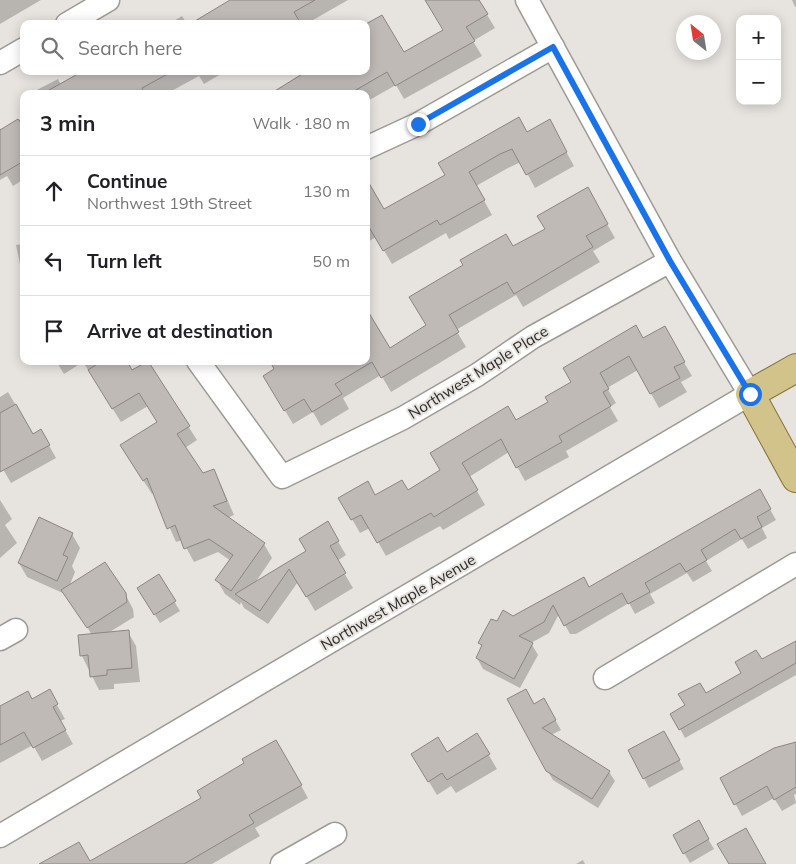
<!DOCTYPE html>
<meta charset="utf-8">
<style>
:root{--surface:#fff;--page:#f6f6f6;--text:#202124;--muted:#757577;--line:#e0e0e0}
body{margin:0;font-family:Mulish,sans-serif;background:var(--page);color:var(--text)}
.controls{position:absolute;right:15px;top:15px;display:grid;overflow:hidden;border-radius:10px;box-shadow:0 2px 12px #0003}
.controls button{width:45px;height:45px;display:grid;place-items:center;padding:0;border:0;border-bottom:1px solid var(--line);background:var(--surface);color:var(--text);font:25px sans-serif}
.compass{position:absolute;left:676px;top:15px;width:45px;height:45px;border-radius:50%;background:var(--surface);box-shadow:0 2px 12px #0003;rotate:330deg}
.stop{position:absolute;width:15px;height:15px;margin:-11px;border:4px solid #1a73e8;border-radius:50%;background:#fff}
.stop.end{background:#1a73e8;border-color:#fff;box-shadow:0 1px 5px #0008}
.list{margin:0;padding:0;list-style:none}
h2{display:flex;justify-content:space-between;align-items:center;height:65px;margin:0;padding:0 20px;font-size:21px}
h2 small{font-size:16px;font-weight:400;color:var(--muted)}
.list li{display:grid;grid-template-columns:32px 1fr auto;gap:15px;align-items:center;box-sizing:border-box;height:70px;padding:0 20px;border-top:1px solid var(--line)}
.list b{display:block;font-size:19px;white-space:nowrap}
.list p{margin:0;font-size:16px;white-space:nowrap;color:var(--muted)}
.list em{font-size:16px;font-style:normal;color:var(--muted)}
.icon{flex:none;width:28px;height:28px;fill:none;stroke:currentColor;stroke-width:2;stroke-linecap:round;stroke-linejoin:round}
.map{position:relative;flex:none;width:796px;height:864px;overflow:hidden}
.search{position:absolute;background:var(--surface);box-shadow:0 2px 12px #0003;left:20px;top:20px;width:350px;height:55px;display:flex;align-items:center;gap:12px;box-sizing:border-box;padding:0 18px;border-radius:10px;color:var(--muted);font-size:19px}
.panel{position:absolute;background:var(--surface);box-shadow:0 2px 12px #0003;left:20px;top:90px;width:350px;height:275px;border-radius:10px}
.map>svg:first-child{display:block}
.shadow{fill:#0003}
.building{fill:#c0bab7;stroke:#8c8683}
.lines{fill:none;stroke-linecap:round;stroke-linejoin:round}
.minor-casing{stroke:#9e9a95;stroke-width:25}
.major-casing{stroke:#837335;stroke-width:30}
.minor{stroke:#fff;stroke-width:22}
.major{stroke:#d1c38a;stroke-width:28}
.route{stroke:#1a73e8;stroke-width:6}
.labels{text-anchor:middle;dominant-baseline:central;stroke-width:4;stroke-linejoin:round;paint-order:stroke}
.street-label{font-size:15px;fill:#2b2a28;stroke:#e7e3de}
</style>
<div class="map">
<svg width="796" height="864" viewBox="0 0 796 864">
<rect width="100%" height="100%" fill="#e7e3de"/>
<!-- shadow -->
<g class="shadow">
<polygon points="0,0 41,0 0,24"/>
<polygon points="232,0 348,0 306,24 192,24"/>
<polygon points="427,0 478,0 495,28 473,41 482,56 404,99 396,85 366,102 366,94 271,94 366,71 445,31"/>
<polygon points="792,0 796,0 796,6 795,7"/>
<polygon points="182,16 187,24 169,24"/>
<polygon points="86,71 219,71 221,74 204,84 199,76 166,94 31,93 58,79 61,85"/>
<polygon points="24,117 24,179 13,186 7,176 0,180 0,128 1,130"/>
<polygon points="527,133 557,135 574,166 535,188 521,162 508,168 476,186 492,215 449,239 446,233 392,264 376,237 366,243 366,199 384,210"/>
<polygon points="587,189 615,238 593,251 600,262 523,307 516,295 456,330 466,347 391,392 381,375 343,398 349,409 321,426 313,412 293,424 265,377 366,361 390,349 427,326 513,248 546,230"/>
<polygon points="24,244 24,283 16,245"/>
<polygon points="664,328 692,376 681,382 687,392 659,408 638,370 607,388 616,403 610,407 618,421 566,451 569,457 525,481 509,452 469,477 485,505 443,530 440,526 386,556 370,528 360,533 340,498 375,497 408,492"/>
<polygon points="56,361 125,361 131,371 147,362 197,440 185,448 202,475 213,471 221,485 234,515 227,518 264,544 272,558 255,583 307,552 327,523 346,555 337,561 353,588 315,611 298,582 268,624 244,608 241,602 240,605 225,594 217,580 231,561 218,552 194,562 182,540 176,542 154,492 152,494 130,460 158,423 148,406 121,422 83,362 64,374"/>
<polygon points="8,392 33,435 41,431 56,458 11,483 0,464 0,397"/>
<polygon points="759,490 776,520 762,528 767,538 748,549 742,539 706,561 712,571 693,582 687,573 650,594 655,603 635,614 629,603 576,634 570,634 559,614 549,633 531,643 538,655 520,688 483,669 477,658 482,648 480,643 497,623 589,588"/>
<polygon points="0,500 12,519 5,525 17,543 0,558"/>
<polygon points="72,534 80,548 72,566 75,572 69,587 125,594 133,609 134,617 108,633 128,632 136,646 140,682 114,684 114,689 99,690 82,656 92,635 84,622 65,594 27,577 19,563"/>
<polygon points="159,576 180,611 160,623 139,589"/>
<polygon points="796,642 796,675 685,738 672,714"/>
<polygon points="49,691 65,719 60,721 73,744 42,761 33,745 0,763 0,708 32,701"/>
<polygon points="534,705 549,709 561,730 551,735 609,772 615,781 598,808 553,780 547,770"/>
<polygon points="664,733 684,769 649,788 630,751"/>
<polygon points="477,735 497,769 456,793 451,786 437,795 412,754 446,754"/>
<polygon points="276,741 308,798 255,828 260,836 212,864 42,864 90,863 203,798"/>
<polygon points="796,743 796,794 794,795 796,803 782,811 774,798 742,816 722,779"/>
<polygon points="698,822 714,849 690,863 674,836"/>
<polygon points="583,860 585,864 576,864"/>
</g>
<!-- building -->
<g class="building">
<polygon points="230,0 315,0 294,12 301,24 190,24"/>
<polygon points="425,0 479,0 488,14 466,27 475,41 395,86 387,72 349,94 270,94 307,71 366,71 366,24 382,15 404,52 443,30"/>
<polygon points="83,71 173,71 142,88 145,94 42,94"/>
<polygon points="519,117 527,132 550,119 567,152 526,175 512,149 500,154 469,172 485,200 440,225 437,220 383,251 366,222 366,178 384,209 445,175 438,163"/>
<polygon points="18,119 24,127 24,161 0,175 0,130"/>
<polygon points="588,187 608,224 586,236 593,247 514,294 507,282 449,315 459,332 381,378 372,362 335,384 342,394 312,412 304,399 284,411 263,376 274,369 270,361 366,361 366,308 390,348 426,325 409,297 463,265 460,260 506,234 513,246 545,229 537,216"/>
<polygon points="636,325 643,338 665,326 685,362 674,367 680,378 650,394 629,356 600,373 609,389 603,392 611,406 559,436 562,442 516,468 501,439 462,463 478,490 434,517 431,513 377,543 361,515 351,520 338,498 368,481 375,495 402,480 408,490 440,470 430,453 508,406 516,420 548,402 545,397 571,382 563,368"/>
<polygon points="102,361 127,361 132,370 148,361 190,426 177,434 203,473 214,469 227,501 213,506 265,543 231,591 215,580 233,555 209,539 184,549 175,525 167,529 147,478 143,481 120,445 157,422 139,393 112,409 88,370"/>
<polygon points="16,404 33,434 41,429 50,445 0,472 0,413"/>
<polygon points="760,489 771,509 757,517 762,527 741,539 735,529 701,550 707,560 686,572 680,563 645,583 650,592 628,604 622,593 564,626 553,605 544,622 519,636 533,643 514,679 476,658 482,645 478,643 491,619 497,621 503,610 513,616 584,577 589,587"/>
<polygon points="39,517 73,533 63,555 68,557 57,581 18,563"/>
<polygon points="328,521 339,541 330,546 346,573 306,597 289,569 260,611 235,594 306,551 299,539"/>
<polygon points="105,562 126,593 127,602 87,628 61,590"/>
<polygon points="159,574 176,601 154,615 137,588"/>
<polygon points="129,630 132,668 107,670 107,675 90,677 88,655 80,656 78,635"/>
<polygon points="796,641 796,663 679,730 670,714 685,705 678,694 700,683 706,693 741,673 735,662 756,650 762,659"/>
<polygon points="50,689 58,704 53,707 66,730 33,748 24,732 0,745 0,706 28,691 32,699"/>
<polygon points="526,689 534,704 544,698 556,720 542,728 610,771 592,799 546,771 507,699"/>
<polygon points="664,731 680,760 643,779 628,750"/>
<polygon points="477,733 490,754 447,780 442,773 428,782 411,754 438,737 447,752"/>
<polygon points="276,740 302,785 249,815 254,823 184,864 39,864 79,842 90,861 201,798 197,791 244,763 242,759"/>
<polygon points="796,742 796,787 774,800 767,786 734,805 720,778 774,748"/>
<polygon points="699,820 709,839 683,854 673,835"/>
<polygon points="746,828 766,864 729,864 717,844"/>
</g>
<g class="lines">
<defs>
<g id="minor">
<polyline points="67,24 108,0"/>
<polyline points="0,63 24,49"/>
<polyline points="366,148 418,124 553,47"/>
<polyline points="198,361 282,477 403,418 477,375 533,337 670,261"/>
<polyline points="0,639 16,630"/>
<polyline points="605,678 796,564"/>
<polyline points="0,836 750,394 670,261 527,0"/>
<polyline points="282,864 335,834"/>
</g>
<polyline id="major" points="796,368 750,394 796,478"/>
</defs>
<!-- minor casing -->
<use href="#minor" class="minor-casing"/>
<!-- major casing -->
<use href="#major" class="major-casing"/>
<!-- minor -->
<use href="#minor" class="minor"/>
<!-- major -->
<use href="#major" class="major"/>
</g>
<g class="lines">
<!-- route -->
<polyline class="route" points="418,124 553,47 670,261 750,394"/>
</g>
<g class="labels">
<!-- street labels -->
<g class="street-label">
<text transform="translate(478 372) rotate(-32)">Northwest Maple Place</text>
<text transform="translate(398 602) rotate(-30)">Northwest Maple Avenue</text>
</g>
</g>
</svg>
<div class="controls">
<button>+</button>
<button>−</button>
</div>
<svg class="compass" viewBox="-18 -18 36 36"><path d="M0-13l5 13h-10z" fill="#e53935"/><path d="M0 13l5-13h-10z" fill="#757577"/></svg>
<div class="stop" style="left:750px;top:394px"></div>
<div class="stop end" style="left:418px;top:124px"></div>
<div class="search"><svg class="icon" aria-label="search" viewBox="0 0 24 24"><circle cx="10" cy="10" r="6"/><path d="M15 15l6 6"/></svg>Search here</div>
<section class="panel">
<h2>3 min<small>Walk · 180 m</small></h2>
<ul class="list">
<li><svg class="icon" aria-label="ahead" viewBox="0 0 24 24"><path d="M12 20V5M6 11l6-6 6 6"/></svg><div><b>Continue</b><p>Northwest 19th Street</p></div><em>130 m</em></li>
<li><svg class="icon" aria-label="left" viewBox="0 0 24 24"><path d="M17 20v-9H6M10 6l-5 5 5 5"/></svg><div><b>Turn left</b></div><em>50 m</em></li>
<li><svg class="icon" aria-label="arrive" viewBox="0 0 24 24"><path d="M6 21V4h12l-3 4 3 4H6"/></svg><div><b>Arrive at destination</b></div></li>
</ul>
</section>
</div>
